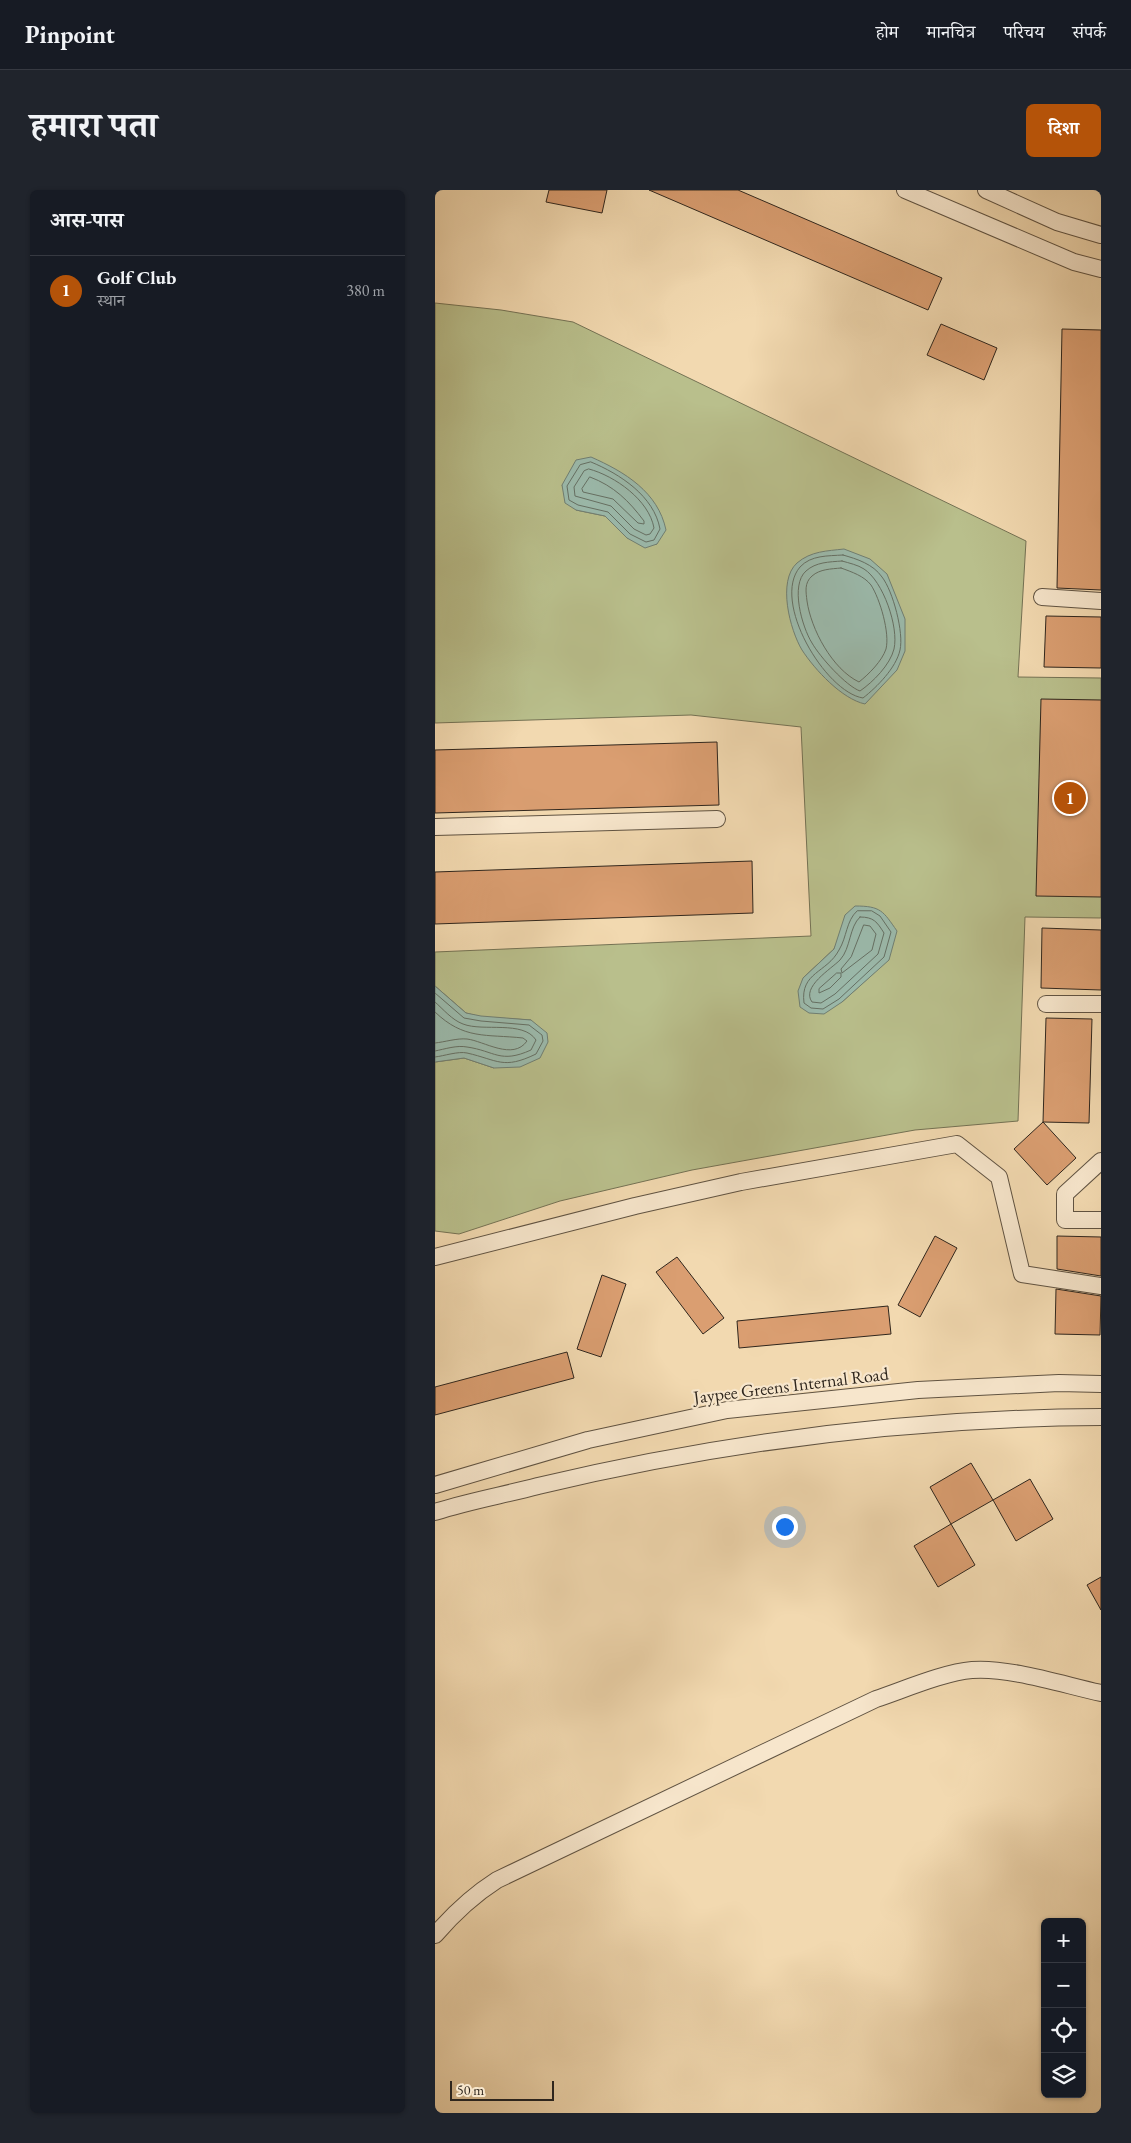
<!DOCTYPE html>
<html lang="hi">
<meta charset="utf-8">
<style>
:root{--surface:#171b24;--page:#20242c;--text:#f1f3f6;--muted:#9ea1a6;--line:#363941;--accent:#b45309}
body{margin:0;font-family:"EB Garamond","Noto Serif Devanagari",serif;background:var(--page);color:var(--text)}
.controls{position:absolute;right:15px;bottom:15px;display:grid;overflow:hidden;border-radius:8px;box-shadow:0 1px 4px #0004}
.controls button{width:45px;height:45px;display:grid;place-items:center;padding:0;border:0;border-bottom:1px solid var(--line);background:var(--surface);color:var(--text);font:25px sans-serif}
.scale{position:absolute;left:15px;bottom:12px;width:104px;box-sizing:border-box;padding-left:5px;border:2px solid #2f261d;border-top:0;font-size:14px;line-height:18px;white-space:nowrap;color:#2f261d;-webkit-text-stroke:4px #f7e6cc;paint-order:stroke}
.you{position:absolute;left:349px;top:1336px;width:18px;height:18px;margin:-12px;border:4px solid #fff;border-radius:50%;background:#1a73e8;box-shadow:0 0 0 8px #1a73e833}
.badge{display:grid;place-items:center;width:32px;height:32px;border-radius:50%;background:var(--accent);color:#fff;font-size:16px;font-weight:700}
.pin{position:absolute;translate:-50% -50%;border:2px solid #fff;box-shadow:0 1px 5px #0006}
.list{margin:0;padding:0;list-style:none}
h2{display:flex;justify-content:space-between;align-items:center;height:65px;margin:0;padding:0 20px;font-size:21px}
h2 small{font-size:16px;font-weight:400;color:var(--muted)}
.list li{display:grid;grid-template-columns:32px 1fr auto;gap:15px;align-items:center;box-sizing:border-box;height:70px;padding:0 20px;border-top:1px solid var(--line)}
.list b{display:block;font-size:19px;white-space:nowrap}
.list p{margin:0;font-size:16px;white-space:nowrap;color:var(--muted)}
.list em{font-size:16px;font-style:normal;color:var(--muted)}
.icon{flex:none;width:28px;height:28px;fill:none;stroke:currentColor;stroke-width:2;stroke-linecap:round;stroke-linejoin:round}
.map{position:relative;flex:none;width:666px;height:1923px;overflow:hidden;border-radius:8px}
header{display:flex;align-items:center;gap:30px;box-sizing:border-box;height:70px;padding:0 25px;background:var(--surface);border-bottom:1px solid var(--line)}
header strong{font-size:24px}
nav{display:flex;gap:28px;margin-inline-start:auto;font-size:18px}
.intro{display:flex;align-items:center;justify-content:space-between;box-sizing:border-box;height:120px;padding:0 30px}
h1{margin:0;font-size:35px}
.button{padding:12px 22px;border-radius:8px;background:var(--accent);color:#fff;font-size:18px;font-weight:700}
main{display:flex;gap:30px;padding:0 30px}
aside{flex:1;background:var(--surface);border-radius:8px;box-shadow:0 1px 4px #0004}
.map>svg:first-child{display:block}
.green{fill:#b9bf8c;stroke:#747254;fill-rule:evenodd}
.water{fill:#9bbaac;stroke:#707f73}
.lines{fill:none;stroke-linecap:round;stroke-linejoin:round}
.shore{stroke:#657064;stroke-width:1}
.building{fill:#da9e71;stroke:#2f261d}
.street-casing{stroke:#605342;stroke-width:18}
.street{stroke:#f7e6cc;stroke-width:16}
.labels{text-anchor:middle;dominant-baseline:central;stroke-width:4.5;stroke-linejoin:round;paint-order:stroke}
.street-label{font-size:18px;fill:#2f261d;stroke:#f7e6cc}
</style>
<header>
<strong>Pinpoint</strong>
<nav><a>होम</a><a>मानचित्र</a><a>परिचय</a><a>संपर्क</a></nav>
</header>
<div class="intro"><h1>हमारा पता</h1><a class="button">दिशा</a></div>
<main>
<aside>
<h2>आस-पास<small></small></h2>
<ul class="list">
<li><span class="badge">1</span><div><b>Golf Club</b><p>स्थान</p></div><em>380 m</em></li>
</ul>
</aside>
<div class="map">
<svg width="666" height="1923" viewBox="0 0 666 1923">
<rect width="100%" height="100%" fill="#f2d9b0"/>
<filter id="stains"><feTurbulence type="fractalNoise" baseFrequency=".004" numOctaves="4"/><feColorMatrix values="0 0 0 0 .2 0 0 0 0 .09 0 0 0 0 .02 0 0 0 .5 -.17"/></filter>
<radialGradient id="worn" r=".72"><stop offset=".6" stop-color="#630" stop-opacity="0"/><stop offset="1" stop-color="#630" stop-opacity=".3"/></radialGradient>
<!-- green -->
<path class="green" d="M0,113L66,120L138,132L591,351L583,487L666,488V728L590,727L583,931L480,940L257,980L125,1011L24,1044L0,1041V872L29,868L59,878L96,830L46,827L31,823L0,796V762L376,746L366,537L256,525L0,533ZM127,295L222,354L192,348L170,326L141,320ZM405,746L440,782L407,812L368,788L399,759Z"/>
<!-- water -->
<g class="water">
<path d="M156,267C190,282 223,302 231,340L222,354L210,358L192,348L170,326L141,320L130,313L127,295L141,270Z"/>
<path d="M409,359L435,369L452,384L470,429V461L462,480L430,514C407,509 380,480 367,460C355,440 342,391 362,373C376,361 392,361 409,359Z"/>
<path d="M420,716C446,716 448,721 462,741L454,770L407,812L389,824L374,823L365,817L363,801L368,788L399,759L410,725Z"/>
<polygon points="0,796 31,823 46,826 96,830 112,843 113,852 105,868 85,877 59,878 29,868 0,872"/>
</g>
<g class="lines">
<!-- shore -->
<g class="shore">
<path d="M156,272C185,284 219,306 225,339L219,350L211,352L195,344L173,322L143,315L134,310L132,296L145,275Z"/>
<path d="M154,279C180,286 214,310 219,338L215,344L211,345L199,339L176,316L140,306L139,297L149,281Z"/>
<path d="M155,287C179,296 194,311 209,331V334L203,333L178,309L148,302L147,299Z"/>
<path d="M408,365C422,369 438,374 447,387C458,401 469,443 465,460C461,478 442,497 428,508C390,502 336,411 365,377C376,365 393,366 408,365Z"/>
<path d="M407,371C414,373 423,375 429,379C448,391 464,437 459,459C455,475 438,492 425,501C411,496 385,467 377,453C367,437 355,395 371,381C381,372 394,372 407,371Z"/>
<path d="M406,378C417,382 429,386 436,395C445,409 455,443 451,459C447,471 434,484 424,492C397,479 376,439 372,411C371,402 369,393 377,386C385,379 396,379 406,378Z"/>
<path d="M437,721L445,726L456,742L449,767L404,809L388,819L376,818L369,813C365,782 392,783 404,760C412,747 411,731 422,721Z"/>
<path d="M425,727C439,727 442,732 449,743L443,764L400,804L386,813L377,812C366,797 396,779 405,770C416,758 414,737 425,727Z"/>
<polygon points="429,735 435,736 441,744 437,760 407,783 406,779 416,767"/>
<polygon points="402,783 406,783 406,787 395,798 384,803 384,799"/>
<path d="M0,803L29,828L46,831L94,835L107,845L108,851L101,864C68,880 63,870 32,863C23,861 9,866 0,867"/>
<path d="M0,812C8,819 17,830 28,834C48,842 88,830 101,850L96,860C65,874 60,861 32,857C22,855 10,859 0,861"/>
<path d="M0,822C29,850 51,844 88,848L92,851C78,871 49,851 32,849C22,848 10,852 0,853"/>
</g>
</g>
<!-- building -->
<g class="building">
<polygon points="114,0 172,0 167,23 111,12"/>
<polygon points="214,0 303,0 507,88 493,120"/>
<polygon points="506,134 562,158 549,190 492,165"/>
<polygon points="627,139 666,140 666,400 622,398"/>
<polygon points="611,426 666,427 666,478 609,477"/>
<polygon points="606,509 666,510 666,707 601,706"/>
<polygon points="282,552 284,615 0,623 0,560"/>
<polygon points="317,671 318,723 0,734 0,682"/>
<polygon points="607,738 666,740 666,800 606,798"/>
<polygon points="611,828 657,829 654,933 608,932"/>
<polygon points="608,932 641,968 612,995 579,959"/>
<polygon points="500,1046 522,1058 485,1127 463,1115"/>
<polygon points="622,1046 666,1047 666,1086 622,1079"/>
<polygon points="242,1067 289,1128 268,1144 221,1082"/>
<polygon points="167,1085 191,1094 166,1167 142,1159"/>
<polygon points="621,1099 666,1106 665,1145 620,1144"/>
<polygon points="453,1116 456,1144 304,1158 302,1131"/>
<polygon points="132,1162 139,1188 0,1225 0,1197"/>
<polygon points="536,1273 558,1310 516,1334 495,1297"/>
<polygon points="595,1289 618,1329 581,1351 558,1310"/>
<polygon points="516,1334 540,1375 503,1397 479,1356"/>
<polygon points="666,1387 666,1420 652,1395"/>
</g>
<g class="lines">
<defs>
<g id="street">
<polyline points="470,0 639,72 666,79"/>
<polyline points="551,0 622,32 666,45"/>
<polyline points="607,407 666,411"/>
<polyline points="0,637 282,629"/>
<polyline points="611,814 666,814"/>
<polyline points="666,971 630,1004 630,1030 666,1030"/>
<polyline points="0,1067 200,1016 306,992 522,954 564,987 587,1084 666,1096"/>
<polyline points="0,1295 153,1250 292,1220 483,1200 624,1193 666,1194"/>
<path d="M0,1322C34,1311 69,1305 103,1296C287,1252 477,1228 666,1227"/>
<path d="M0,1745C19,1723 37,1706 62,1690L441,1509C468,1500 510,1482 537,1480C574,1477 629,1495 666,1503"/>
</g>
</defs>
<!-- street casing -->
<use href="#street" class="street-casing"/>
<!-- street -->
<use href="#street" class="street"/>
</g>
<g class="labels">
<!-- street labels -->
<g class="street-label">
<text transform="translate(356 1195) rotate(-7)">Jaypee Greens Internal Road</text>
</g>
</g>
<rect width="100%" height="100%" filter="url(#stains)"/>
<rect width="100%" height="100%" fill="url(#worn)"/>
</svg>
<div class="controls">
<button>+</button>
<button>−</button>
<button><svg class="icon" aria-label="locate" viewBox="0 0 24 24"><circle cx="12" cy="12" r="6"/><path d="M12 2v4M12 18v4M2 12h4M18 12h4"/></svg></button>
<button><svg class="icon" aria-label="layers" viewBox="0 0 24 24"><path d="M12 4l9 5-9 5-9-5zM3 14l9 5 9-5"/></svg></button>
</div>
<div class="scale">50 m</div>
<div class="you"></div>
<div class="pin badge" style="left:635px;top:608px">1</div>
</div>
</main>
